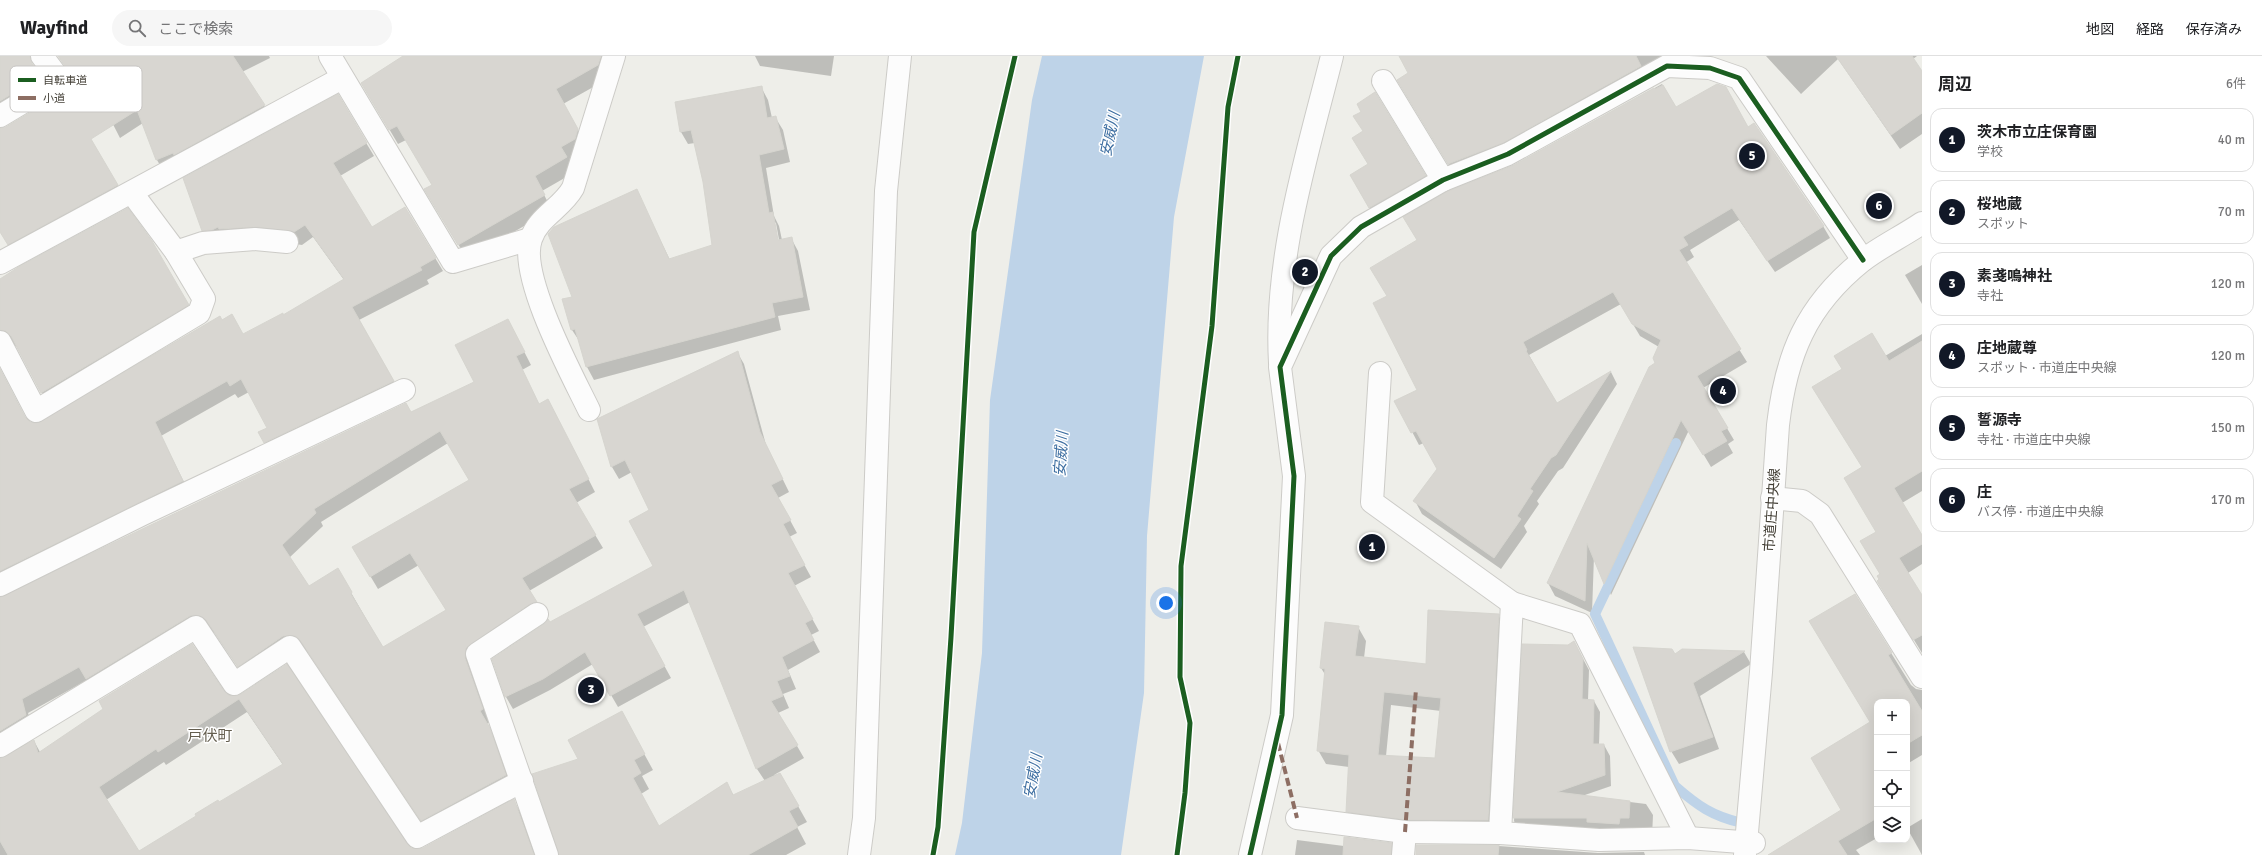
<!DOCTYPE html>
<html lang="ja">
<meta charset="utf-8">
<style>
:root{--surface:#fff;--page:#f6f6f6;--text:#202124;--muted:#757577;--line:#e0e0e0;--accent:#111827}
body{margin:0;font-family:Signika,"Noto Sans JP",sans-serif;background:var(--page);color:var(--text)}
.controls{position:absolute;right:12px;bottom:12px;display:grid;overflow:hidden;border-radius:8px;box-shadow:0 4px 16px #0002}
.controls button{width:36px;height:36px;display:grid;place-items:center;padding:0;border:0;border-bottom:1px solid var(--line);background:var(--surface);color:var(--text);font:20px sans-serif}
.you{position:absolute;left:1166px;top:547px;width:14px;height:14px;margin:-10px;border:3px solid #fff;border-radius:50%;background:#1a73e8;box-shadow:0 0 0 6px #1a73e833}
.badge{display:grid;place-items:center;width:26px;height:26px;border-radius:50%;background:var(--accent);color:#fff;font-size:13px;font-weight:700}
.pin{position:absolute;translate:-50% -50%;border:2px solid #fff;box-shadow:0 1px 4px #0006}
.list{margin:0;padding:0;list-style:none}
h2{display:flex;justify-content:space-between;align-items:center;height:52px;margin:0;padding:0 16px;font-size:17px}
h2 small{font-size:13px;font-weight:400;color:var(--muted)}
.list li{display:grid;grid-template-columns:26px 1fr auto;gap:12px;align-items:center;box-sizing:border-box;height:64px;margin:0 8px 8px;padding:0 8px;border:1px solid var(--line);border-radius:12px}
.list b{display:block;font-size:15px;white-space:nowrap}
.list p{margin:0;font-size:13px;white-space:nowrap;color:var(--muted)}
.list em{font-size:13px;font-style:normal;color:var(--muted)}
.icon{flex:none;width:22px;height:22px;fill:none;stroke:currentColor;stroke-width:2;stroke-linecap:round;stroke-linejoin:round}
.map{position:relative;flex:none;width:1922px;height:799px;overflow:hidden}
header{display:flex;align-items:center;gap:24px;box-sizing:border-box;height:56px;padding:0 20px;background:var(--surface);border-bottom:1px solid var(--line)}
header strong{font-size:19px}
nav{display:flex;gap:22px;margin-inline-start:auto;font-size:14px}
.search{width:280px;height:36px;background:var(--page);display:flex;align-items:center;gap:10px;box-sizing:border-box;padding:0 14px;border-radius:22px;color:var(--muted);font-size:15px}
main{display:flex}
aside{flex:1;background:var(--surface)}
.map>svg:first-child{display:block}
.water{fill:#bed3e8}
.shadow{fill:#0003;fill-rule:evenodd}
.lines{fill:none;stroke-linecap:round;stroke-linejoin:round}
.stream{stroke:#bed3e8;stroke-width:10}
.building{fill:#d8d6d1;stroke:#d6d5cf;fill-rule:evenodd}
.minor-casing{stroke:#cccbc7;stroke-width:24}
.tertiary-casing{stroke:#cccbc7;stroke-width:24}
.minor{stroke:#fcfcfc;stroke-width:22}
.tertiary{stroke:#fcfcfc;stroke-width:22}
.quiet{stroke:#8d6e63;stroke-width:4;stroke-dasharray:8 4;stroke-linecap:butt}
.cycleway-casing{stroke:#fff;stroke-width:8}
.cycleway{stroke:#1b5e20;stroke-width:5}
.labels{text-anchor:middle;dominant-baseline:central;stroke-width:3;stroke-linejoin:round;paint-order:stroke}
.street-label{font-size:14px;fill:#433f36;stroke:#fff}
.water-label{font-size:15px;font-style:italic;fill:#3d6ea1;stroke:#fff}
.neighbourhood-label{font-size:15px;fill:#645e4f;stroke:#fff}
.key{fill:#fff;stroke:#c7c5c3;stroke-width:1}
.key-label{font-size:11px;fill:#433f36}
</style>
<header>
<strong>Wayfind</strong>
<div class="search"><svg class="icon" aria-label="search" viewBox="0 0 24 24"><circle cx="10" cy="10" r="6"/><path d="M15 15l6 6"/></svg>ここで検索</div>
<nav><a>地図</a><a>経路</a><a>保存済み</a></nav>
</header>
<main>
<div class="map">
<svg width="1922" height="799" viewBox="0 0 1922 799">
<rect width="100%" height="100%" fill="#eeeee9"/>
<!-- water -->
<polygon class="water" points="1042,0 1204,0 1174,161 1147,480 1144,637 1121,799 955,799 962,767 982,597 990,344 1032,44"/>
<!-- shadow -->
<g class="shadow">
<polygon points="0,0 22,0 43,36 0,62"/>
<polygon points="78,0 269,0 270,2 242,16 272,62 164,116 157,104 143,67 120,82"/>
<polygon points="404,0 608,0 604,25 563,48 586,88 583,98 569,106 575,116 542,135 552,154 467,203 426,134 433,129 406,84 398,88 362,27"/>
<polygon points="755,0 834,0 831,20 760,10"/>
<polygon points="1399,0 1663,0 1456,121 1405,36 1409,17"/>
<polygon points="1766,0 1917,0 1913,3 1922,17 1922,78 1900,93 1838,3 1801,38"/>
<polygon points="1662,28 1676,52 1748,72 1823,170 1830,182 1775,216 1739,164 1690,194 1694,201 1685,207 1747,306 1703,332 1734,384 1728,388 1733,397 1711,411 1689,374 1611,539 1594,500 1592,557 1555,540 1548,527 1657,307 1659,291 1640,280 1621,248 1529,299 1557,349 1611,316 1617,328 1563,412 1558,415 1537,445 1539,448 1524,470 1527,476 1501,513 1422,458 1415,445 1438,413 1424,387 1419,389 1396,345 1418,334 1388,240 1418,185 1514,110"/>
<path d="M761,31L768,44L772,62L775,61L783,74L790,106L766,112L774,160L779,170L782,184L791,182L798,195L810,254L778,260L781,274L594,324L587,311L580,286L572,274L573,241L636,134L670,204L714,189L704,126L695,87L688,88L681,76ZM773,165L776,167L780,189H778Z"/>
<polygon points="338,40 374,100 340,120 372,172 405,152 443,215 427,224 429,228 359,264 401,338 272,399 265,386 268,372 249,336 238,342 235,338 161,380 190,438 0,533 0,314 26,363 29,367 36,368 222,265 243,279 283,260 344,224 313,181 302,189 264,183 211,187 203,174"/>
<polygon points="1362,56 1425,120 1430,129 1375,161 1351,120 1370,109"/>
<polygon points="0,73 117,128 124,141 15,200 0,175"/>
<polygon points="151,185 195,262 49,350 19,292 9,286 0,290 0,224"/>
<polygon points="1922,209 1922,248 1905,219"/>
<path d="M508,264L531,309L522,314L539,349L548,344L595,436L576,447L603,492L529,535L544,559L473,605L490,666L486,668L497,686L513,733L429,777L309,597L304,593L246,623L215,577L204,571L94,636L87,624L28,657L33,673L0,693V541H6L475,327ZM448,387L471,425L353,491L378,533L419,509L447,555L383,592L338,514L309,531L289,502L323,470L321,466Z"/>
<polygon points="1922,278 1922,435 1902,447 1922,481 1922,508 1908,517 1922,541 1922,597 1887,540 1880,524 1877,476 1863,412 1885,300"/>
<polygon points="737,296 744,308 766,389 789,436 778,442 797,477 789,481 811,521 794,530 819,575 811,579 820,596 788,614 796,633 783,638 789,652 778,657 804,702 774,719 780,718 807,766 797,771 806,788 786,799 560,799 580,704 630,672 653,714 642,720 649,733 641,738 659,771 726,727 734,740 765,725 757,713 690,546 643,571 671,622 618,651 593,608 550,634 513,653 506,641 493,603 550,567 654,510 650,455 632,416 619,423 612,411 598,364"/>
<polygon points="1855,539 1911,629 1916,633 1922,634 1922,699 1907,708 1907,646 1877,646 1877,782 1856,794 1860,799 1780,799 1843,754 1871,667"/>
<path d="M1498,559L1506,573L1496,778L1355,769L1347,755L1349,711L1326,708L1318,694L1326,620L1321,612L1358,571L1366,585L1364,602L1427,609ZM1391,649L1441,655L1436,703L1386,700Z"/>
<polygon points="1574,586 1589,614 1588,644 1594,645 1600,656 1599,689 1604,689 1610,700 1611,730 1582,740 1646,748 1653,759 1652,781 1520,776 1514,765 1523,589 1568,590"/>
<polygon points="1683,594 1744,596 1751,608 1700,640 1719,693 1679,708 1671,695 1675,599"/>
<path d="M223,636L228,640L241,639L410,793H423L514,745L521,758L536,799H0V703L34,685L40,696ZM247,656L283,709L138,797L106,744L164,706L166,709Z"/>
<polygon points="1922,763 1922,799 1907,772"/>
<polygon points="1297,784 1344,790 1391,788 1397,799 1295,799"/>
<polygon points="1417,790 1499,790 1598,797 1644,796 1645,799 1416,799"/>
</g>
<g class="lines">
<!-- stream -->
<path class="stream" d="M1676,387L1595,558L1675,730C1698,750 1712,760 1742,767"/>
</g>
<!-- building -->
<g class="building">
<polygon points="0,0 30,0 32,8 42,20 0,45"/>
<polygon points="58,0 233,0 265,49 174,99 173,97 156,104 137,54 91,83 118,129 8,189 0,176 0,72 6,71 66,35 71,30 72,23 70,17"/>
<polygon points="403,0 601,0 598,9 556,33 578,73 575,83 561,91 567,101 535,120 545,139 458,189 424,133 432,129 397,70 389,74 361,27"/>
<polygon points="1399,0 1636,0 1641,10 1503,87 1448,108 1397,24 1408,17"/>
<polygon points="1836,0 1912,0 1922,15 1922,57 1891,79"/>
<polygon points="1717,28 1726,31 1748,71 1754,67 1824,170 1767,205 1732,152 1683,181 1688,189 1679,194 1741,293 1697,320 1728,372 1721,375 1727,385 1703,399 1681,364 1604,528 1587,487 1585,545 1547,527 1649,311 1655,307 1653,302 1661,284 1632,268 1613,236 1523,286 1527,294 1526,295 1557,347 1611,315 1556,399 1551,402 1530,433 1533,435 1517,460 1521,463 1494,502 1413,445 1437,413 1416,375 1411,377 1394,345 1417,334 1373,247 1387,240 1370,212 1417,184 1403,161 1448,135 1514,109 1654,32 1655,33 1663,29 1676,51"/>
<polygon points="762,30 767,62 776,60 784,93 759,99 769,157 773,156 778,184 792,181 803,241 772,247 775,261 586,311 575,273 571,274 562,243 572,241 548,178 554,171 637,133 669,203 712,189 703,126 691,74 680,76 675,46"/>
<polygon points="1375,36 1426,120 1369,152 1350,119 1368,108 1352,82 1363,75 1353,60 1361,56 1357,48"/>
<polygon points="338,38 367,87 333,107 372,171 405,151 436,202 420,211 422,214 352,251 394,325 264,387 258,376 267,372 241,323 230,330 227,325 155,366 183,425 0,515 0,313 25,361 30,366 36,367 220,260 222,264 232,258 243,278 283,257 283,259 344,223 305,169 294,176 256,171 219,173 218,171 212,174 202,175 183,122"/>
<polygon points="128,152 152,185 189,249 41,337 11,280 6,275 0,274 0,223 20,210"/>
<path d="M508,263L525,296L516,300L539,348L548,343L589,423L569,433L596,479L522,522L537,546L530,548L466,592L465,602L483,653L480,655L490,672L506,719L421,765L300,584L295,580H283L238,611L206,564L196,559L190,560L86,623L79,611L22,643L26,659L0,675V541L406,347L411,356L474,326L455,289ZM440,375L469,424L352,491L370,521L410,497L446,554L383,591L351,538L352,536L338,512L309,530L282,489L316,457L314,453Z"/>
<polygon points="1872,277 1889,305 1922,285 1922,415 1894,432 1922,479 1922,488 1899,502 1922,539 1922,579 1913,584 1877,525 1879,523 1877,520 1880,518 1860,485 1876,476 1844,422 1862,411 1812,331 1842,313 1834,300"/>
<polygon points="738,295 760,376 783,423 771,429 791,464 783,468 805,509 788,517 813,563 805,567 814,584 782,601 790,620 777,625 783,640 771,645 798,689 756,713 684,534 637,558 665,610 610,640 585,596 543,623 505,641 492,603 544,568 548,563 550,566 653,510 629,465 649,454 625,404 611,411 597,363"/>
<polygon points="1855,538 1892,597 1888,599 1922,655 1922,679 1907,688 1907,646 1877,646 1877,762 1838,785 1847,799 1768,799 1841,754 1811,702 1870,666 1809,565"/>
<path d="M1428,554L1499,558L1488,764H1406L1346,756L1349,699L1317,695L1325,613L1320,612L1325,566L1359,570L1355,600L1426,608ZM1384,636L1441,642L1435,702L1378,699Z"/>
<polygon points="1574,585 1583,603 1582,643 1594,644 1593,688 1604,688 1605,719 1557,736 1630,745 1629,762 1620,762 1619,768 1587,766 1587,762 1513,762 1522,588 1568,589"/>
<path d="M192,588L224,635L229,639L241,638L287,608L411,792H423L514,743L534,799H8L0,785V702L34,684L38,697L103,653L99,645ZM239,643L283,708L219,746L218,744L195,758L196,760L139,795L99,731L156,693L158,696Z"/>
<polygon points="1633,591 1672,593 1675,598 1682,593 1745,595 1693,627 1713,681 1670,696"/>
<polygon points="622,655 645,698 634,704 641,717 633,722 659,770 727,726 733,739 780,717 799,750 789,755 798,771 748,799 559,799 532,718 578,703 568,684"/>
<polygon points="1344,781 1392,787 1391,799 1343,799"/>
<polygon points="1416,789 1499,789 1498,799 1416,799"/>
</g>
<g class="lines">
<defs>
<g id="minor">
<polyline points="330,0 453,206 530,183"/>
<polyline points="1383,25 1443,124"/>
<polyline points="0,60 60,24 42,0"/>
<polyline points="132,137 176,196 203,187 255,183 287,186"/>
<polyline points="0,207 342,22"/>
<polyline points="0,286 36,355 199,257 204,243 176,196"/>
<path d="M1280,307C1274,202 1307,100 1332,0"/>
<polyline points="1380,317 1372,446 1512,547"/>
<path d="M589,354C572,319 518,219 531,183C538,161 562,152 573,132L614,0"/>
<polyline points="1772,442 1802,445 1820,458 1922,621"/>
<polyline points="0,529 143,458 404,334"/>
<polyline points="537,558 477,598 547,799"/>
<polyline points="0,690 196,571 234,628 290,591 417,781 522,725"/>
<polyline points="1297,762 1405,776 1500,777 1599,784 1688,782 1754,787"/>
<polyline points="1500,777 1512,547 1580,568 1688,782"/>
<polyline points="859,799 864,762 886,135 900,0"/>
<polyline points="1250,799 1282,659 1294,420 1280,311 1331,200 1361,171 1443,124 1508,98 1667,10 1710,12 1739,22 1863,204"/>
<polyline points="1403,799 1405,776"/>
</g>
<path id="tertiary" d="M1745,799L1761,616L1778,369C1786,299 1806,250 1862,205C1880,191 1903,180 1922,167"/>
</defs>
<!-- minor casing -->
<use href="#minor" class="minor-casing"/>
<!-- tertiary casing -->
<use href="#tertiary" class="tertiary-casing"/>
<!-- minor -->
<use href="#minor" class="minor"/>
<!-- tertiary -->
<use href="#tertiary" class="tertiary"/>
<!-- quiet -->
<g class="quiet">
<polyline points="1278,687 1297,762"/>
<polyline points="1405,776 1416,633"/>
</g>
<defs>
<g id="cycleway">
<polyline points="933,799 938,771 951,581 974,176 1015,0"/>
<polyline points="1177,799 1185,737 1190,667 1180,621 1181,510 1212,270 1228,51 1238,0"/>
<polyline points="1250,799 1282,659 1294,420 1280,311 1331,200 1361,171 1443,124 1508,98 1667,10 1710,12 1739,22 1863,204"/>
</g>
</defs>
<!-- cycleway casing -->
<use href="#cycleway" class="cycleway-casing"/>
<!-- cycleway -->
<use href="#cycleway" class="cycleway"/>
</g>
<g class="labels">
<!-- street labels -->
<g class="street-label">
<text transform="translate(1772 454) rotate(-86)">市道庄中央線</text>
</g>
<!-- water labels -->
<g class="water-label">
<text transform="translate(1110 78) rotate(-78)">安威川</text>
<text transform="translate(1061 398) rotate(-86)">安威川</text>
<text transform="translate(1033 720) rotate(-80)">安威川</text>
</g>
<!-- neighbourhood labels -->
<g class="neighbourhood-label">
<text x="210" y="680">戸伏町</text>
</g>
</g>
<!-- legend -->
<rect x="10" y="10" width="132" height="46" rx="6" class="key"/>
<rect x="18" y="22" width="18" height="4" fill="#1b5e20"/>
<rect x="18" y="40" width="18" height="4" fill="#8d6e63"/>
<g class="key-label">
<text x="43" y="28">自転車道</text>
<text x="43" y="46">小道</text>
</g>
</svg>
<div class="controls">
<button>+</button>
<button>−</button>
<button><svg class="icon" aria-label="locate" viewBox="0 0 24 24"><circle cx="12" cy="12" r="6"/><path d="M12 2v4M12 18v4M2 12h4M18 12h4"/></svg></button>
<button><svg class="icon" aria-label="layers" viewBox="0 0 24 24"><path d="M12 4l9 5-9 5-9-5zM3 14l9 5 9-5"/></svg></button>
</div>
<div class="you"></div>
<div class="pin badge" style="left:1372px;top:491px">1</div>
<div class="pin badge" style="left:1305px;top:216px">2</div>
<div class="pin badge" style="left:591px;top:634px">3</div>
<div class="pin badge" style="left:1723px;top:335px">4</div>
<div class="pin badge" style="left:1752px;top:100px">5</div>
<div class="pin badge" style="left:1879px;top:150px">6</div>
</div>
<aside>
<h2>周辺<small>6件</small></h2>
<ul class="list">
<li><span class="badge">1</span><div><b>茨木市立庄保育園</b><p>学校</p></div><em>40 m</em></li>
<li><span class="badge">2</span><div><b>桜地蔵</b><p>スポット</p></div><em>70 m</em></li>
<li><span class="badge">3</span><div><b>素戔嗚神社</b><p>寺社</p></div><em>120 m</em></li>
<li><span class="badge">4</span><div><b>庄地蔵尊</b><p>スポット · 市道庄中央線</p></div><em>120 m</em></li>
<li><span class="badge">5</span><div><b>誓源寺</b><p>寺社 · 市道庄中央線</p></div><em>150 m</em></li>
<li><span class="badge">6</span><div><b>庄</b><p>バス停 · 市道庄中央線</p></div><em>170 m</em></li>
</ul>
</aside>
</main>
